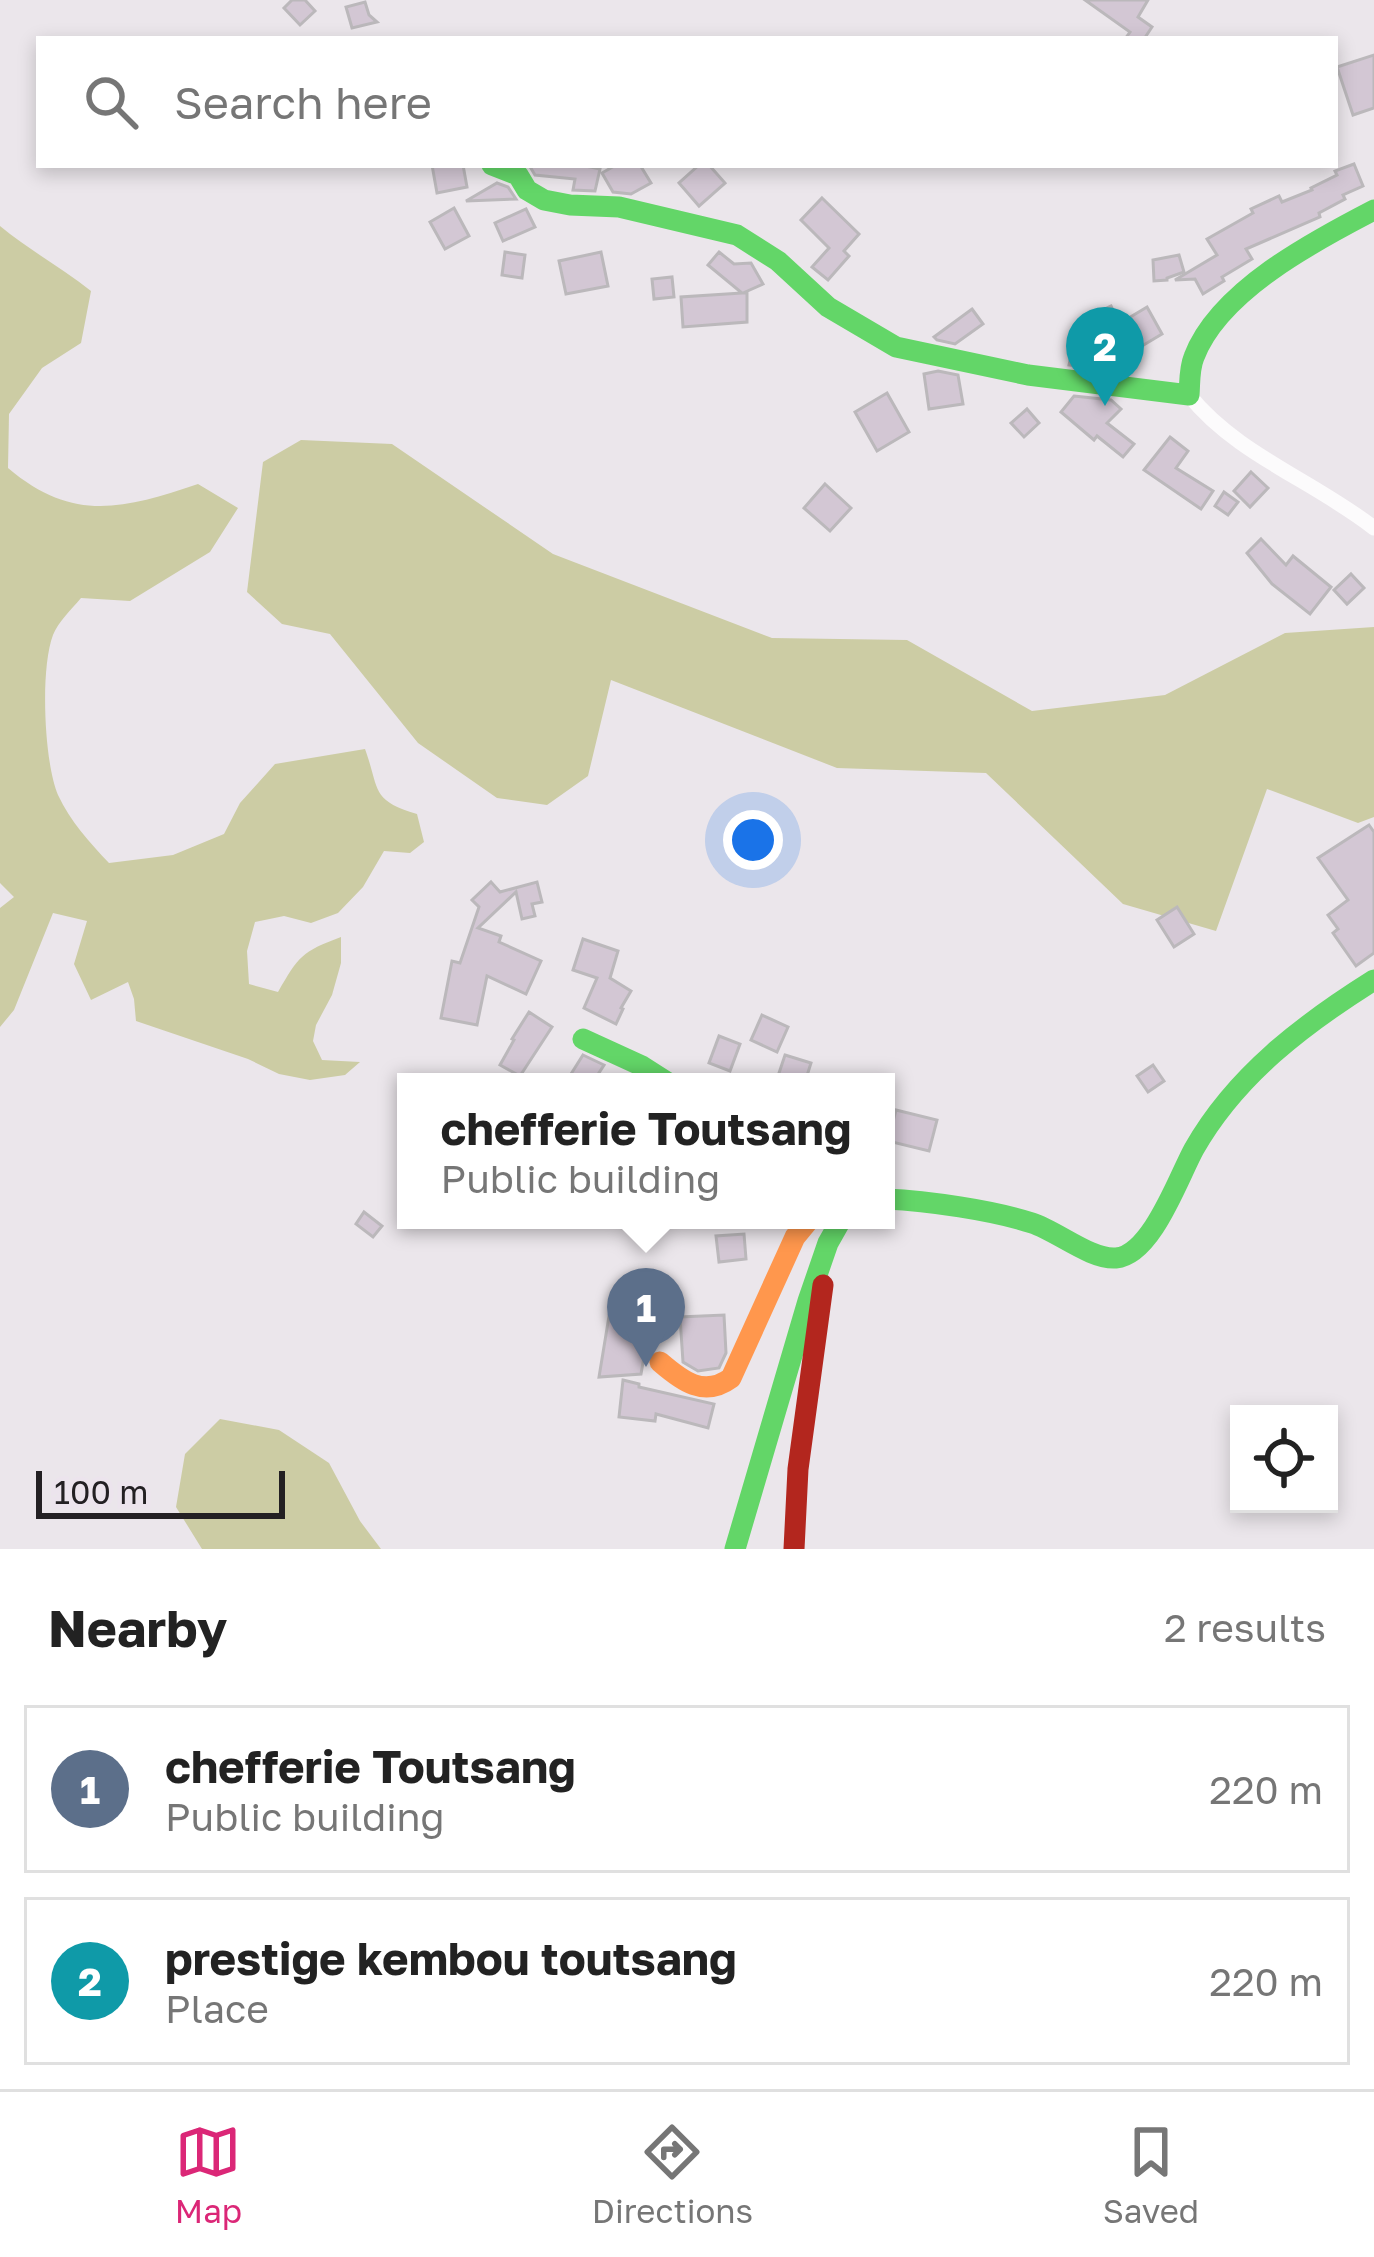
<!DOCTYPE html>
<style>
:root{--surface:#fff;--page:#f2f2f2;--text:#222;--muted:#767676;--line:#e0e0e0;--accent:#db2777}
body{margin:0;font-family:"Golos Text",sans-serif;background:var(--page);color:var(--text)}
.controls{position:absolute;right:36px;bottom:36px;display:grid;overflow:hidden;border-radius:0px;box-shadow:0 6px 18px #0003}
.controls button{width:108px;height:108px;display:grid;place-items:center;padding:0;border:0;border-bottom:3px solid var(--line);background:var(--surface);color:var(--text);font:60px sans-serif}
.scale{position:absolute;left:36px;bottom:30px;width:249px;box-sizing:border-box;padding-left:12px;border:6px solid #232023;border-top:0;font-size:33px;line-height:42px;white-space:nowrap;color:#232023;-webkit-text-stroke:9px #ece4ed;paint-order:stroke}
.you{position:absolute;left:753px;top:840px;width:42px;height:42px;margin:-30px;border:9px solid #fff;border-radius:50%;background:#1a73e8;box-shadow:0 0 0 18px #1a73e833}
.badge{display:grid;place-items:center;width:78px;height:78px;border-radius:50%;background:var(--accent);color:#fff;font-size:39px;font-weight:700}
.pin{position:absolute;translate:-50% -99px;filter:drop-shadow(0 3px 6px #0008)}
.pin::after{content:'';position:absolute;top:63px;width:42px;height:36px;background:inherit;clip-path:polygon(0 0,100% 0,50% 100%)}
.popup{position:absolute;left:397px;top:1073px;width:498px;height:156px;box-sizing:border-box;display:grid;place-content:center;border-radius:0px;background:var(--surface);filter:drop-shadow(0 3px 9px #0005);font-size:39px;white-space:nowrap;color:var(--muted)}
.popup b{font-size:45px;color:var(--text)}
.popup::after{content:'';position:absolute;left:50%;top:100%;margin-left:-24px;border:24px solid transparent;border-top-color:var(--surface)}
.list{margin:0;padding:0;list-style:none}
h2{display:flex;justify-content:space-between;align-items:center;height:156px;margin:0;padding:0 48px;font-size:51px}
h2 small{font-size:39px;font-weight:400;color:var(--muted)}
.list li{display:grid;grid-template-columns:78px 1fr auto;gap:36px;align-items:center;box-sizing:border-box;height:168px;margin:0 24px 24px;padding:0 24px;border:3px solid var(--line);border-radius:0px}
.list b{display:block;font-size:45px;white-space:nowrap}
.list p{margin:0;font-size:39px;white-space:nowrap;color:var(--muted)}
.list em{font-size:39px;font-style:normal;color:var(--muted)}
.icon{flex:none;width:66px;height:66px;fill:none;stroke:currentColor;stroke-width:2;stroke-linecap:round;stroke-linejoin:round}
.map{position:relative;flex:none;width:1374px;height:1549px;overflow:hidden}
.search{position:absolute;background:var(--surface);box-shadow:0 6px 18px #0003;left:36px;right:36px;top:36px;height:132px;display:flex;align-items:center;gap:30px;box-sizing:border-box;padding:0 42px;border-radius:0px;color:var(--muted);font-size:45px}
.sheet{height:540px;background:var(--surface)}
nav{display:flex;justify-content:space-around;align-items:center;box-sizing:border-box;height:168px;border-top:3px solid var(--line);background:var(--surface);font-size:33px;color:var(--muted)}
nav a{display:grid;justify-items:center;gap:6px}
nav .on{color:var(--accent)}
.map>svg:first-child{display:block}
.forest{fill:#cccca4}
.building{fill:#d3c7d4;stroke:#bbb8bb;stroke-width:3}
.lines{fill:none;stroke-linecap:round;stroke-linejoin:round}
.street{stroke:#fcfbfc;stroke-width:15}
.fast{stroke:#63d668;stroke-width:21}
.slow{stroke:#ff974d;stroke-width:21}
.jam{stroke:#b3261e;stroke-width:21}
</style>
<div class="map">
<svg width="1374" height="1549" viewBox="0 0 1374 1549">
<rect width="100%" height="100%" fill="#ebe6eb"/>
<!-- forest -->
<g class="forest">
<path d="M0,226C29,250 62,268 91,291L81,343L42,368L9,414L8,468C73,523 123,509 198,484L238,508L210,552L130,601L81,598C72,609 58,622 53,635C40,669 44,762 58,795C70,821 90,843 109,863L173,855L224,834L240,803L275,764L365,749C380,790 370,800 417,814L424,842L410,853L384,851L363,887L338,913L311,923L284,916L255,922L247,951L249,984L278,992C299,956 301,952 341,937V963L332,995L316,1025L313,1041L322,1060L360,1062L345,1075L310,1080L279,1074L248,1059L136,1021L134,999L128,982L91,1000L74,964L87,921L53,913L14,1010L0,1027V908L14,897L0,883Z"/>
<polygon points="301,440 392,444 553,554 772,638 907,640 1032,711 1165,695 1285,633 1374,627 1374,817 1358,823 1267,789 1216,931 1123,904 986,773 837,768 611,680 588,776 547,805 497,798 418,743 330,634 282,624 247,592 263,462"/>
<polygon points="220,1419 279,1430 329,1463 360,1521 381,1549 202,1549 176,1507 185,1454"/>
</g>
<!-- building -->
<g class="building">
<polygon points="292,0 305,0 315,11 300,25 284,8"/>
<polygon points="1085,0 1148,0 1138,17 1152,27 1144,39 1125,39 1130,32"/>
<polygon points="365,2 369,15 377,22 352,28 346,7"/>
<polygon points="1374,55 1374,108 1353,115 1337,67"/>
<polygon points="1354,164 1363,186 1343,195 1345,199 1319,213 1320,217 1246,249 1252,259 1222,277 1224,281 1203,294 1195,279 1175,280 1217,255 1207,239 1253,213 1251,209 1279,196 1282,202 1312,190 1311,188 1337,175 1335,171"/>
<polygon points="432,165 463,165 467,187 437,193"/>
<polygon points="529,165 581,165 600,169 595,191 573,190 575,179 535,175"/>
<polygon points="616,165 640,165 651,183 631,194 613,192 602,173"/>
<polygon points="699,165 709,165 725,183 699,206 679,183"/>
<polygon points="497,183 508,187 516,199 466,201"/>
<polygon points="822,198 859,234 844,251 849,256 828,280 812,267 829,248 801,220"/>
<polygon points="454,208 469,236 445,249 430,222"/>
<polygon points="526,209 535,227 503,241 495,223"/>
<polygon points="505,252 525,255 522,278 502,275"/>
<polygon points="601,252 608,286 566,294 559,261"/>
<polygon points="719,252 734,264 751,263 763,284 743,293 747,293 747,322 683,327 681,297 742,293 708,265"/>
<polygon points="1179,255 1184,272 1167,278 1167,280 1154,281 1153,260"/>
<polygon points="672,277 674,297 654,299 652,279"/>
<polygon points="1111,306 1123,331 1088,348 1076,323"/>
<polygon points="1147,307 1162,334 1142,346 1127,319"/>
<polygon points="972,309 983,324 955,344 937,340 934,337"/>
<polygon points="1071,356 1103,361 1102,369 1069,365"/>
<polygon points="938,371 958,375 963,404 929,409 924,374"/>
<polygon points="887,393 909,432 877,451 855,412"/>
<polygon points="1074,396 1111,400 1121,409 1107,423 1134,444 1123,457 1097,436 1094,440 1061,412"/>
<polygon points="1027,409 1039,423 1024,437 1011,423"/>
<polygon points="1170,437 1188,451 1176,468 1213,491 1201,509 1144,470"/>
<polygon points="1251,472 1268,488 1250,507 1234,491"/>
<polygon points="825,484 851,508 830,531 804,508"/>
<polygon points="1224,492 1238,502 1228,515 1215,506"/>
<polygon points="1261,539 1286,565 1293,556 1331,587 1310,614 1272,584 1247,553"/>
<polygon points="1351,574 1364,588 1347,604 1334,590"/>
<polygon points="1369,825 1374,832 1374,953 1356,966 1333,933 1338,929 1328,915 1348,900 1318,858"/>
<polygon points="491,882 500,892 537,882 542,902 532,904 535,916 522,919 516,892 478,928 501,936 499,942 541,961 526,994 487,976 477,1025 441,1018 452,961 460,963 479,907 472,900"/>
<polygon points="1177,907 1194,934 1174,947 1157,920"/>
<polygon points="583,939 618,951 610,978 631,991 621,1008 623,1009 616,1024 584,1008 597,978 573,970"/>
<polygon points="529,1012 552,1027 520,1076 500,1065 514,1040 512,1039"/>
<polygon points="762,1015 788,1027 777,1052 751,1040"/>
<polygon points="719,1036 740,1044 730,1071 709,1063"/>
<polygon points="583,1055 604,1065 593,1082 583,1082 571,1074"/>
<polygon points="785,1055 811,1063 805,1082 776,1082"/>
<polygon points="1153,1065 1164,1081 1148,1092 1137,1076"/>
<polygon points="896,1110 937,1120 929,1151 888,1141"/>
<polygon points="364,1212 382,1226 373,1237 356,1224"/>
<polygon points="744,1234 746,1259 719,1262 716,1236"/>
<polygon points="611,1304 664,1314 659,1336 648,1334 641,1374 599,1377"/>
<polygon points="724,1315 726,1353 719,1368 698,1371 683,1362 680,1317"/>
<polygon points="623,1380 639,1384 639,1387 714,1404 708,1428 656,1414 655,1421 619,1417"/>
</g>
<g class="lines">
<!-- street -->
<path class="street" d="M1189,395C1236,454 1314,481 1374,528"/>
<!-- fast -->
<g class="fast">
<path d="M492,165L518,175L527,190L544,200L570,205L619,207L737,235L778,261L828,307L896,347L1028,375L1189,395C1190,383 1189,369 1194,357C1219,291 1314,241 1374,210"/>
<polyline points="583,1039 642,1066 667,1082"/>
<path d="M886,1199C928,1201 992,1210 1032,1223C1057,1231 1091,1260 1116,1258C1152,1255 1179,1176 1194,1149C1236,1075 1304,1024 1374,980"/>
<polyline points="735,1549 808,1301 828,1243 841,1220"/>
</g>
<!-- slow -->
<path class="slow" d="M660,1362C682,1381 704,1398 731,1378L795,1237L809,1220"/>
<!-- jam -->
<polyline class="jam" points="794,1549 798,1469 823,1285"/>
</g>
</svg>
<div class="controls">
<button><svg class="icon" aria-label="locate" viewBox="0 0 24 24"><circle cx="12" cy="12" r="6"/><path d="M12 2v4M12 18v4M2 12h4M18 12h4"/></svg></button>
</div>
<div class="scale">100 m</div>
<div class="you"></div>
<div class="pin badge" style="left:646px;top:1367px;background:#5c6f8a">1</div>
<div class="popup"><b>chefferie Toutsang</b>Public building</div>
<div class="pin badge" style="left:1105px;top:406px;background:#0f9aa8">2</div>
<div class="search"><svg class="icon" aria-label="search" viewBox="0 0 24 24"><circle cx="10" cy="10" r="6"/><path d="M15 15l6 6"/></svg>Search here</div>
</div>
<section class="sheet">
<h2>Nearby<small>2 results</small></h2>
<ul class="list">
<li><span class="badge" style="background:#5c6f8a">1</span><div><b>chefferie Toutsang</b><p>Public building</p></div><em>220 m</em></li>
<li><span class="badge" style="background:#0f9aa8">2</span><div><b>prestige kembou toutsang</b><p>Place</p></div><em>220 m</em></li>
</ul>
</section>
<nav>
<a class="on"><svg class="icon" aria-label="map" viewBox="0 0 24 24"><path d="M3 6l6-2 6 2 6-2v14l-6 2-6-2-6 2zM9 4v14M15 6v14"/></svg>Map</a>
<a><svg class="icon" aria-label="directions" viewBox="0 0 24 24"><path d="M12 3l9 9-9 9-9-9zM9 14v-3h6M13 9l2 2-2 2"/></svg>Directions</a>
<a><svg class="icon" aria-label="saved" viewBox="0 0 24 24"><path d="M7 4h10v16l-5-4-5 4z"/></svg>Saved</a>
</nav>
